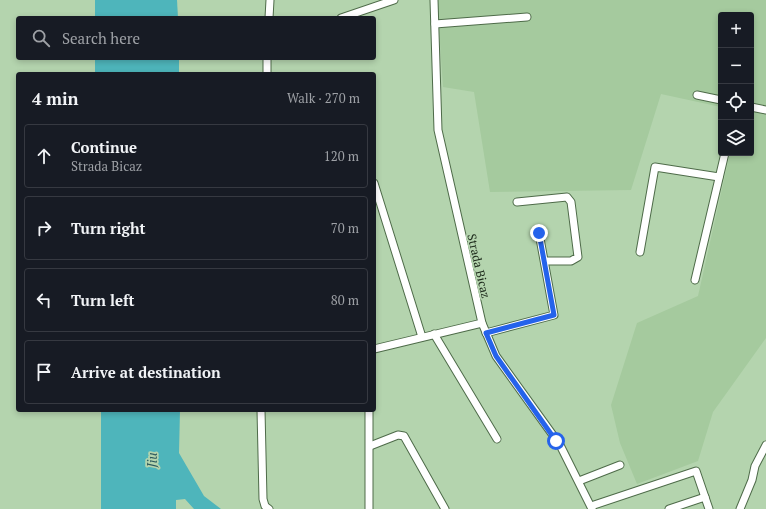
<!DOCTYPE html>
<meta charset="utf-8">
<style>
:root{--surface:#171b24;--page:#242831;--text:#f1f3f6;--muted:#9ea1a6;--line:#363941}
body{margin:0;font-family:"PT Serif",serif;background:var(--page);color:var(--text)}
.controls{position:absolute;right:12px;top:12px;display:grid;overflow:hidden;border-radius:4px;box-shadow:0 2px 6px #0003}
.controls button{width:36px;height:36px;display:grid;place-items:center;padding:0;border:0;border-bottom:1px solid var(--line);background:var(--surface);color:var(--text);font:20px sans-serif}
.stop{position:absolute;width:12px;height:12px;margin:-9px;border:3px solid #2563eb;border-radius:50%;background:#fff}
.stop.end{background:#2563eb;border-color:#fff;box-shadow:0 1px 4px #0008}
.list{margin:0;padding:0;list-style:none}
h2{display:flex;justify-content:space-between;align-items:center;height:52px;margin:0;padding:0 16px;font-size:17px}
h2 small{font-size:13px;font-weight:400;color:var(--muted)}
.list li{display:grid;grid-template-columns:26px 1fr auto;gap:12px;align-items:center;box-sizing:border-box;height:64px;margin:0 8px 8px;padding:0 8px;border:1px solid var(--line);border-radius:4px}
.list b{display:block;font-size:15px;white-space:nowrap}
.list p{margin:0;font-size:13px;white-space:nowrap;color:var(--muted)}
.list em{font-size:13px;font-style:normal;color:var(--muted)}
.icon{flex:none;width:22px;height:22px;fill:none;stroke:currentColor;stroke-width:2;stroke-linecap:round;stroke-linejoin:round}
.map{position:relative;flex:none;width:766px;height:509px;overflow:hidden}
.search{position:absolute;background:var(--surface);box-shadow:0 2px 6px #0003;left:16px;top:16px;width:360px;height:44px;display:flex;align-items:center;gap:10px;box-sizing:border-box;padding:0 14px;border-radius:4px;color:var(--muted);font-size:15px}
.panel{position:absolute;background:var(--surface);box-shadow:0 2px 6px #0003;left:16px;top:72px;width:360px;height:340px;border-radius:4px}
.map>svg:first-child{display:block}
.built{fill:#a5ca9e}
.water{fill:#4eb5bb}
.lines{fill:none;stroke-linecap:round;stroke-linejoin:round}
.street-casing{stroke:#4e6b49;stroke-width:9}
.street{stroke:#fff;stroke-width:7}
.route{stroke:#2563eb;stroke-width:5}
.labels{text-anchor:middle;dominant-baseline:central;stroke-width:3.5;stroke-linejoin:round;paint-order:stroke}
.street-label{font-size:12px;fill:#202d1e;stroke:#b4d4ae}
.water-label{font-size:13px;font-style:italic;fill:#2c595c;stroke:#b4d4ae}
</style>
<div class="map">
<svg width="766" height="509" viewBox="0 0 766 509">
<rect width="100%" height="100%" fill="#b4d4ae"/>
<!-- built -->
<polygon class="built" points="437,0 766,0 766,338 713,412 698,461 637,484 620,443 611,405 637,323 698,296 730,153 751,153 751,15 721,15 721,107 661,94 631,190 490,192 474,92 443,87"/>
<!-- water -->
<g class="water">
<polygon points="95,0 177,0 178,18 95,18"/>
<rect x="95" y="58" width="84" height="16"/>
<polygon points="101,410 180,410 179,453 204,496 221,509 194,509 185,499 176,500 176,509 101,509"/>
</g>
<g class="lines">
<defs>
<g id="street">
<polyline points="434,0 438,130 482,323 496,356 560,445 592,509"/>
<polyline points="269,18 270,0"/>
<polyline points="341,18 394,0"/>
<polyline points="435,24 527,17"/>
<polyline points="267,74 267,58"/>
<polyline points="697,95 721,100"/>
<polyline points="751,107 766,110"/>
<polyline points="374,183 422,337"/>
<polyline points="517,202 567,197 571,202 578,257 571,261 545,261"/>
<polyline points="640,252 655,167 719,177"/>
<polyline points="695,280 725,153"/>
<polyline points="486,333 554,315 539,233"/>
<polyline points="434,334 497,439"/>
<polyline points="374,349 482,323"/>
<polyline points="261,410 263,499 265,506 269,509"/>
<polyline points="369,410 369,509"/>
<polyline points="370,446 398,435 404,436 445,509"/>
<polyline points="579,481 620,465"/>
<polyline points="591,506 696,471 709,509"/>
<polyline points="669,509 705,497"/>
<polyline points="740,509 752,480 755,466 766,445"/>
</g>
</defs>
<!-- street casing -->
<use href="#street" class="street-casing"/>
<!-- street -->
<use href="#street" class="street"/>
</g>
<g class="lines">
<!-- route -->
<polyline class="route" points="539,233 554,315 486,333 496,356 556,441"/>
</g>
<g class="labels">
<!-- street labels -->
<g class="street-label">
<text transform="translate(479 266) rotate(77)">Strada Bicaz</text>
</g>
<!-- water labels -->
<g class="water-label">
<text transform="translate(152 460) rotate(-90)">Jiu</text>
</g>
</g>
</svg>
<div class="controls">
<button>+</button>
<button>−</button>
<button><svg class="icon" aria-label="locate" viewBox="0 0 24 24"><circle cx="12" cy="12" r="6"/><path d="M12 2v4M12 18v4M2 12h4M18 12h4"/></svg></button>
<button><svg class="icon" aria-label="layers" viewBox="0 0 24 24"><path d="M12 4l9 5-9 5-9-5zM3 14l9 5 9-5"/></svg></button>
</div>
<div class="stop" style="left:556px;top:441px"></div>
<div class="stop end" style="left:539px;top:233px"></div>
<div class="search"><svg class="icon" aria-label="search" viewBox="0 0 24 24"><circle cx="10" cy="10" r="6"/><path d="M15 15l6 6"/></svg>Search here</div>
<section class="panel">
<h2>4 min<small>Walk · 270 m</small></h2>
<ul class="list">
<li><svg class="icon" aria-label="ahead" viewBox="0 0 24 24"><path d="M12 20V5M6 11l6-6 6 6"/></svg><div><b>Continue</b><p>Strada Bicaz</p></div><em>120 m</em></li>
<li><svg class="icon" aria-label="right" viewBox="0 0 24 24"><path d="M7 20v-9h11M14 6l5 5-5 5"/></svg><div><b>Turn right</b></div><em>70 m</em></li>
<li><svg class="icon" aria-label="left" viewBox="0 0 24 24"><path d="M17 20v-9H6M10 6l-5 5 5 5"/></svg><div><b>Turn left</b></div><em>80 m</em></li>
<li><svg class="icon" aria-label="arrive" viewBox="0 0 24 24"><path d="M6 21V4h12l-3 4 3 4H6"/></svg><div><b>Arrive at destination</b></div></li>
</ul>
</section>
</div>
